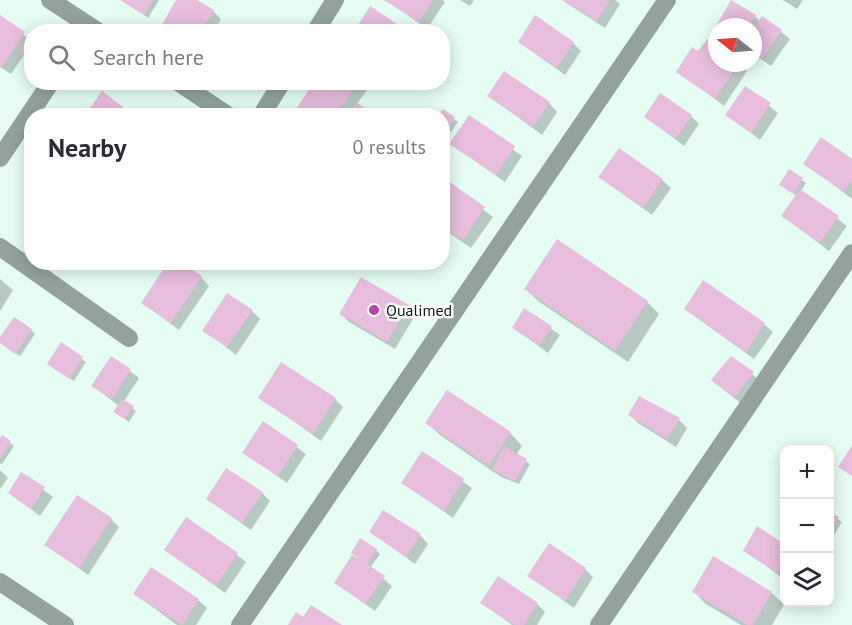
<!DOCTYPE html>
<meta charset="utf-8">
<style>
:root{--surface:#fff;--page:#f7f7f7;--text:#2b2b33;--muted:#7c7c81;--line:#e1e1e2}
body{margin:0;font-family:"PT Sans",sans-serif;background:var(--page);color:var(--text)}
.controls{position:absolute;right:18px;bottom:18px;display:grid;overflow:hidden;border-radius:12px;box-shadow:0 3px 15px #0003}
.controls button{width:54px;height:54px;display:grid;place-items:center;padding:0;border:0;border-bottom:2px solid var(--line);background:var(--surface);color:var(--text);font:30px sans-serif}
.compass{position:absolute;left:708px;top:18px;width:54px;height:54px;border-radius:50%;background:var(--surface);box-shadow:0 3px 15px #0003;rotate:287deg}
.list{margin:0;padding:0;list-style:none}
h2{display:flex;justify-content:space-between;align-items:center;height:78px;margin:0;padding:0 24px;font-size:26px}
h2 small{font-size:20px;font-weight:400;color:var(--muted)}
.icon{flex:none;width:33px;height:33px;fill:none;stroke:currentColor;stroke-width:2;stroke-linecap:round;stroke-linejoin:round}
.map{position:relative;flex:none;width:852px;height:625px;overflow:hidden}
.search{position:absolute;background:var(--surface);box-shadow:0 3px 15px #0003;left:24px;top:24px;width:426px;height:66px;display:flex;align-items:center;gap:15px;box-sizing:border-box;padding:0 21px;border-radius:24px;color:var(--muted);font-size:22px}
.panel{position:absolute;background:var(--surface);box-shadow:0 3px 15px #0003;left:24px;top:108px;width:426px;height:162px;border-radius:24px}
.map>svg:first-child{display:block}
.shadow{fill:#0003}
.building{fill:#e8bddd}
.lines{fill:none;stroke-linecap:round;stroke-linejoin:round}
.minor{stroke:#93a39c;stroke-width:18}
.poi-dot{fill:#b646a2;stroke:#fff;stroke-width:2}
.labels{text-anchor:middle;dominant-baseline:central;stroke-width:5;stroke-linejoin:round;paint-order:stroke}
.poi-label{font-size:16px;fill:#0b1a15;stroke:#fff;text-anchor:start}
</style>
<div class="map">
<svg width="852" height="625" viewBox="0 0 852 625">
<rect width="100%" height="100%" fill="#e5fdf3"/>
<!-- shadow -->
<g class="shadow">
<polygon points="123,0 159,0 148,18"/>
<polygon points="178,0 194,0 213,11 221,19 214,32 163,32 161,29"/>
<polygon points="386,0 443,0 445,2 427,29"/>
<polygon points="460,0 474,0 470,6"/>
<polygon points="562,0 615,0 620,4 605,28"/>
<polygon points="783,0 803,0 797,9"/>
<polygon points="755,16 760,21 763,18 790,39 771,66 753,54 753,27 718,27"/>
<polygon points="0,17 32,41 32,60 24,55 11,74 0,67"/>
<polygon points="519,42 573,43 581,51 565,75"/>
<polygon points="717,48 717,63 739,63 747,71 724,106 678,71 699,53"/>
<polygon points="316,82 365,82 369,87 357,104 374,116 300,116"/>
<polygon points="746,88 778,113 760,140 727,115"/>
<polygon points="489,96 549,103 557,112 542,135"/>
<polygon points="122,109 129,116 86,116"/>
<polygon points="443,111 458,122 449,135 442,131"/>
<polygon points="691,116 699,124 684,146 646,117"/>
<polygon points="469,117 522,156 505,182 451,144"/>
<polygon points="852,161 852,199 805,163"/>
<polygon points="789,171 806,183 801,191 847,226 829,251 783,216 797,196 781,185"/>
<polygon points="600,177 662,180 671,188 652,215"/>
<polygon points="444,180 493,217 471,248 442,228"/>
<polygon points="201,277 209,286 179,330 143,303"/>
<polygon points="0,279 13,290 0,311"/>
<polygon points="526,289 647,302 659,314 628,362 538,301"/>
<polygon points="408,306 416,314 395,349 349,322 341,314"/>
<polygon points="685,309 764,324 773,332 754,359"/>
<polygon points="525,310 560,335 548,353 514,328"/>
<polygon points="252,311 260,319 236,355 204,330"/>
<polygon points="31,330 35,334 20,356 0,342"/>
<polygon points="62,344 86,362 74,381 53,368"/>
<polygon points="112,358 139,378 124,401 136,411 129,422 115,412 119,406 93,386"/>
<polygon points="731,358 762,382 743,405 722,388"/>
<polygon points="260,397 335,399 343,407 321,441"/>
<polygon points="630,415 679,420 687,428 676,447 638,423"/>
<polygon points="263,423 306,454 287,483 244,452"/>
<polygon points="427,423 510,433 522,446 516,455 530,464 519,484 501,477 440,435"/>
<polygon points="3,437 14,446 2,464 0,463 0,441"/>
<polygon points="422,453 472,488 453,518 403,483"/>
<polygon points="0,470 8,478 0,489"/>
<polygon points="22,474 53,497 40,516 9,493"/>
<polygon points="262,493 270,501 251,530 207,499"/>
<polygon points="830,513 842,522 830,542"/>
<polygon points="111,519 119,527 88,575 46,544"/>
<polygon points="187,519 246,562 225,593 166,550"/>
<polygon points="758,528 784,546 784,579 745,551"/>
<polygon points="371,532 420,535 428,544 415,564"/>
<polygon points="376,550 380,554 370,568 392,586 375,611 336,583 360,560 353,552"/>
<polygon points="714,558 772,593 784,605 772,625 741,625 706,604 694,592"/>
<polygon points="585,569 593,577 574,608 529,576"/>
<polygon points="135,594 198,600 207,608 196,625 177,625"/>
<polygon points="482,603 537,604 545,612 537,625 512,625"/>
</g>
<!-- building -->
<g class="building">
<polygon points="120,0 153,0 144,15"/>
<polygon points="176,0 197,0 214,10 201,32 159,30"/>
<polygon points="384,0 433,0 419,22"/>
<polygon points="563,0 610,0 597,21"/>
<polygon points="731,0 756,15 749,27 717,27 717,36 712,33"/>
<polygon points="370,6 409,32 354,32"/>
<polygon points="0,15 25,32 2,67 0,65"/>
<polygon points="535,15 574,42 557,68 518,42"/>
<polygon points="762,16 782,30 762,59 753,53 753,29"/>
<polygon points="707,39 717,46 717,63 739,63 715,99 676,72 692,47 698,51"/>
<polygon points="26,40 32,44 32,60 19,52"/>
<polygon points="504,71 550,102 533,127 487,96"/>
<polygon points="314,82 358,82 336,116 300,116 294,112"/>
<polygon points="745,86 771,103 751,133 725,115"/>
<polygon points="102,91 123,107 117,116 84,116"/>
<polygon points="660,93 692,115 676,139 644,117"/>
<polygon points="356,102 377,116 347,116"/>
<polygon points="443,109 455,117 445,133 442,131 442,116 438,116"/>
<polygon points="469,115 515,146 496,175 449,144"/>
<polygon points="821,137 852,159 852,180 844,192 803,164"/>
<polygon points="619,148 663,179 643,208 598,177"/>
<polygon points="789,169 803,178 794,194 779,185"/>
<polygon points="444,178 485,207 463,240 442,227"/>
<polygon points="800,189 839,216 820,243 781,216"/>
<polygon points="557,239 648,301 615,351 524,289"/>
<polygon points="168,262 181,262 202,276 171,323 141,303"/>
<polygon points="361,277 409,305 387,342 339,314"/>
<polygon points="703,280 765,323 746,352 684,309"/>
<polygon points="227,293 253,310 227,347 202,331"/>
<polygon points="524,308 552,326 540,346 512,328"/>
<polygon points="14,317 32,329 15,354 0,343 0,337"/>
<polygon points="61,342 83,357 69,379 47,364"/>
<polygon points="111,356 131,369 112,399 91,386"/>
<polygon points="731,356 754,372 734,398 711,380"/>
<polygon points="281,362 336,398 313,434 258,398"/>
<polygon points="447,390 511,432 489,466 425,423"/>
<polygon points="639,396 680,418 667,439 628,415"/>
<polygon points="122,399 134,406 125,419 113,412"/>
<polygon points="263,421 298,445 278,476 242,453"/>
<polygon points="2,435 11,441 0,459 0,438"/>
<polygon points="852,445 852,476 838,467"/>
<polygon points="504,446 527,459 515,482 492,469"/>
<polygon points="422,451 464,479 444,511 401,483"/>
<polygon points="226,468 263,492 242,523 206,499"/>
<polygon points="21,472 45,487 31,509 8,493"/>
<polygon points="77,495 112,518 79,568 44,545"/>
<polygon points="383,510 421,534 406,557 369,532"/>
<polygon points="830,512 839,517 830,532"/>
<polygon points="186,517 238,553 216,586 164,550"/>
<polygon points="757,526 784,544 784,563 778,573 743,551"/>
<polygon points="360,538 377,549 367,564 385,576 366,604 334,583 352,555 363,561 351,553"/>
<polygon points="549,543 586,568 565,601 527,576"/>
<polygon points="713,556 772,592 753,625 747,625 692,592"/>
<polygon points="151,567 199,599 182,625 133,594"/>
<polygon points="498,576 538,603 524,625 514,625 480,603"/>
<polygon points="311,605 342,625 288,625 296,612 303,617"/>
</g>
<g class="lines">
<!-- minor -->
<g class="minor">
<polyline points="50,0 99,32"/>
<polyline points="315,32 335,0"/>
<polyline points="178,82 229,116"/>
<polyline points="261,116 282,82"/>
<polyline points="0,158 51,82"/>
<polyline points="0,247 129,338"/>
<polyline points="0,582 65,625"/>
<polyline points="240,625 667,0"/>
<polyline points="599,625 852,253"/>
</g>
</g>
<!-- markers -->
<circle class="poi-dot" cx="374" cy="310" r="6"/>
<g class="labels">
<!-- poi labels -->
<g class="poi-label">
<text x="386" y="310">Qualimed</text>
</g>
</g>
</svg>
<div class="controls">
<button>+</button>
<button>−</button>
<button><svg class="icon" aria-label="layers" viewBox="0 0 24 24"><path d="M12 4l9 5-9 5-9-5zM3 14l9 5 9-5"/></svg></button>
</div>
<svg class="compass" viewBox="-18 -18 36 36"><path d="M0-13l5 13h-10z" fill="#e53935"/><path d="M0 13l5-13h-10z" fill="#7c7c81"/></svg>
<div class="search"><svg class="icon" aria-label="search" viewBox="0 0 24 24"><circle cx="10" cy="10" r="6"/><path d="M15 15l6 6"/></svg>Search here</div>
<section class="panel">
<h2>Nearby<small>0 results</small></h2>
<ul class="list">
</ul>
</section>
</div>
